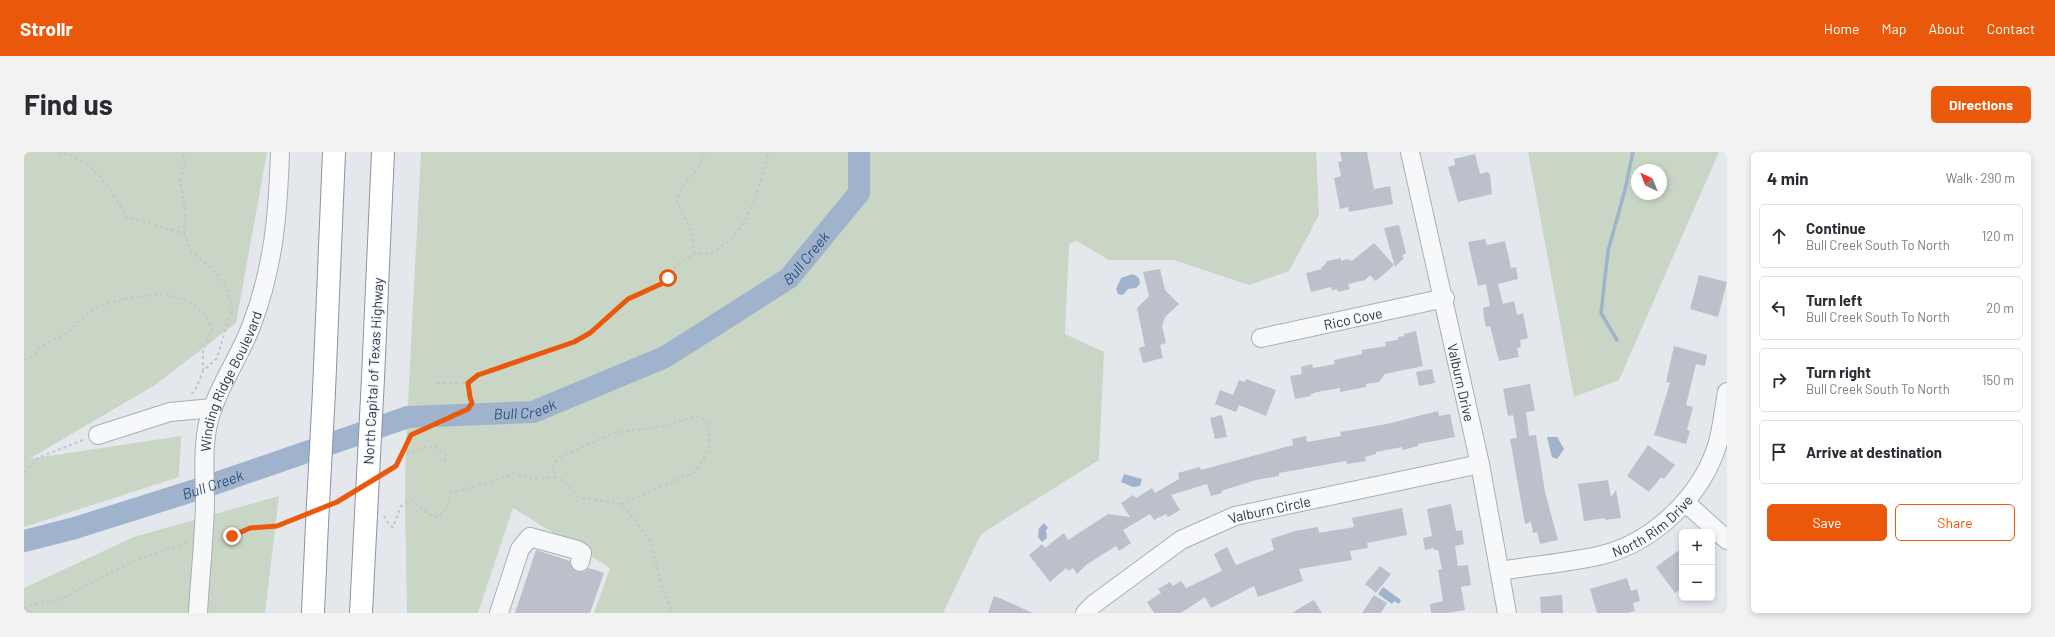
<!DOCTYPE html>
<meta charset="utf-8">
<style>
:root{--surface:#fff;--page:#f2f2f3;--text:#2b2b33;--muted:#7c7c81;--line:#e1e1e2;--accent:#ea580c}
body{margin:0;font-family:Barlow,sans-serif;background:var(--page);color:var(--text)}
.controls{position:absolute;right:12px;bottom:12px;display:grid;overflow:hidden;border-radius:6px;box-shadow:0 2px 6px #0003}
.controls button{width:36px;height:36px;display:grid;place-items:center;padding:0;border:0;border-bottom:1px solid var(--line);background:var(--surface);color:var(--text);font:20px sans-serif}
.compass{position:absolute;left:1607px;top:12px;width:36px;height:36px;border-radius:50%;background:var(--surface);box-shadow:0 2px 6px #0003;rotate:317deg}
.stop{position:absolute;width:12px;height:12px;margin:-9px;border:3px solid #ea580c;border-radius:50%;background:#fff}
.stop.end{background:#ea580c;border-color:#fff;box-shadow:0 1px 4px #0008}
.list{margin:0;padding:0;list-style:none}
h2{display:flex;justify-content:space-between;align-items:center;height:52px;margin:0;padding:0 16px;font-size:17px}
h2 small{font-size:13px;font-weight:400;color:var(--muted)}
.list li{display:grid;grid-template-columns:26px 1fr auto;gap:12px;align-items:center;box-sizing:border-box;height:64px;margin:0 8px 8px;padding:0 8px;border:1px solid var(--line);border-radius:6px}
.list b{display:block;font-size:15px;white-space:nowrap}
.list p{margin:0;font-size:13px;white-space:nowrap;color:var(--muted)}
.list em{font-size:13px;font-style:normal;color:var(--muted)}
.actions{display:flex;gap:8px;padding:12px 16px}
.actions a{flex:1;padding:9px 0;border:1px solid var(--accent);border-radius:6px;text-align:center;font-size:14px;color:var(--accent)}
.actions .main{background:var(--accent);color:#fff}
.icon{flex:none;width:22px;height:22px;fill:none;stroke:currentColor;stroke-width:2;stroke-linecap:round;stroke-linejoin:round}
.map{position:relative;flex:none;width:1703px;height:461px;overflow:hidden;border-radius:6px}
header{display:flex;align-items:center;gap:24px;box-sizing:border-box;height:56px;padding:0 20px;background:var(--accent);color:#fff}
header strong{font-size:19px}
nav{display:flex;gap:22px;margin-inline-start:auto;font-size:14px}
.intro{display:flex;align-items:center;justify-content:space-between;box-sizing:border-box;height:96px;padding:0 24px}
h1{margin:0;font-size:28px}
.button{padding:10px 18px;border-radius:6px;background:var(--accent);color:#fff;font-size:14px;font-weight:700}
main{display:flex;gap:24px;padding:0 24px}
aside{flex:1;background:var(--surface);border-radius:6px;box-shadow:0 2px 6px #0003}
.map>svg:first-child{display:block}
.green{fill:#c9d6c5;fill-rule:evenodd}
.water{fill:#9fb4cc}
.lines{fill:none;stroke-linecap:round;stroke-linejoin:round}
.stream{stroke:#9fb4cc;stroke-width:3.5}
.river{stroke:#9fb4cc;stroke-width:22}
.building{fill:#bbc0ca}
.minor-casing{stroke:#a9aeb7;stroke-width:20}
.highway-casing{stroke:#8b94a3;stroke-width:24}
.path{stroke:#c2c5cb;stroke-width:2;stroke-dasharray:3 3;stroke-linecap:butt}
.minor{stroke:#f7f8fa;stroke-width:18}
.highway{stroke:#fff;stroke-width:22}
.highway-bridge-casing{stroke:#8b94a3;stroke-width:24;stroke-linecap:butt}
.highway-bridge{stroke:#fff;stroke-width:22}
.route{stroke:#ea580c;stroke-width:5}
.labels{text-anchor:middle;dominant-baseline:central;stroke-width:3;stroke-linejoin:round;paint-order:stroke}
.street-label{font-size:14px;fill:#2b3445;stroke:#f4f6f9}
.water-label{font-size:15px;font-style:italic;fill:#34527a;stroke:#f4f6f9}
</style>
<header>
<strong>Strollr</strong>
<nav><a>Home</a><a>Map</a><a>About</a><a>Contact</a></nav>
</header>
<div class="intro"><h1>Find us</h1><a class="button">Directions</a></div>
<main>
<div class="map">
<svg width="1703" height="461" viewBox="0 0 1703 461">
<rect width="100%" height="100%" fill="#e4e7ec"/>
<!-- green -->
<g class="green">
<polygon points="0,0 243,0 212,171 131,233 5,307 157,284 155,325 0,375"/>
<polygon points="397,0 1292,0 1295,63 1265,119 1225,133 1150,108 1085,108 1053,89 1045,92 1041,182 1080,200 1075,308 957,382 919,461 570,461 586,416 489,356 454,461 383,461 381,347 382,289"/>
<path d="M1504,0H1695L1595,228L1550,245ZM1613,18H1637V42H1613Z"/>
<polygon points="255,344 241,461 0,461 0,436 110,385"/>
</g>
<!-- water -->
<g class="water">
<polygon points="1109,122 1115,126 1116,132 1112,136 1104,137 1099,143 1094,142 1092,137 1097,126"/>
<polygon points="1523,285 1533,285 1540,297 1533,307 1528,305"/>
<polygon points="1100,322 1118,327 1116,334 1109,335 1097,330"/>
<polygon points="1020,371 1024,376 1022,378 1023,386 1018,390 1014,385 1015,376"/>
<polygon points="1359,435 1377,448 1375,452 1370,449 1368,452 1354,442"/>
</g>
<g class="lines">
<!-- stream -->
<polyline class="stream" points="1593,188 1577,161 1584,99 1601,38 1609,0"/>
<!-- river -->
<path class="river" id="s1" d="M0,389L51,376L181,335L384,265L509,260L641,205L765,126L835,41V0"/>
</g>
<!-- building -->
<g class="building">
<polygon points="1316,0 1343,0 1350,37 1366,34 1369,52 1325,60 1324,55 1316,57 1310,26 1317,24 1314,10 1318,9"/>
<polygon points="1451,2 1456,22 1463,20 1466,22 1468,42 1434,50 1424,15 1431,13 1430,7"/>
<polygon points="1375,73 1382,101 1378,104 1380,106 1371,115 1360,76"/>
<polygon points="1461,87 1463,93 1481,89 1487,116 1492,115 1494,127 1474,132 1479,152 1490,149 1493,163 1499,161 1504,186 1496,188 1497,195 1493,196 1495,205 1475,209 1466,174 1462,175 1460,166 1459,156 1466,154 1462,132 1454,134 1444,90"/>
<polygon points="1350,91 1370,113 1359,123 1351,129 1346,123 1341,128 1324,132 1326,137 1314,140 1313,137 1308,138 1307,135 1287,140 1282,121 1298,117 1297,115 1300,114 1303,109 1317,106 1317,109 1323,107 1328,109"/>
<polygon points="1136,117 1141,138 1155,152 1141,165 1138,174 1142,191 1136,193 1139,206 1119,211 1115,196 1121,194 1113,156 1125,144 1119,120"/>
<polygon points="1675,123 1703,130 1694,165 1666,157"/>
<polygon points="1392,179 1399,214 1361,222 1355,230 1342,232 1342,235 1316,240 1316,236 1293,240 1287,242 1287,244 1271,247 1266,224 1278,222 1277,215 1288,212 1289,216 1311,212 1310,208 1338,202 1338,198 1362,194 1361,190 1374,188 1374,185 1380,184 1380,182"/>
<polygon points="1650,194 1683,203 1681,214 1672,212 1662,253 1669,255 1663,278 1666,279 1662,292 1630,283 1646,231 1642,230"/>
<polygon points="1408,217 1411,231 1395,234 1392,220"/>
<polygon points="1222,227 1252,238 1242,264 1215,253 1212,260 1191,252 1196,238 1209,243 1215,228 1221,230"/>
<polygon points="1506,232 1511,259 1502,260 1505,284 1512,283 1521,340 1534,388 1516,392 1513,380 1509,381 1507,370 1501,372 1486,287 1493,286 1489,263 1484,264 1479,237"/>
<polygon points="1414,259 1415,264 1426,262 1431,285 1394,292 1394,294 1379,298 1378,295 1352,300 1352,302 1341,305 1342,309 1323,312 1322,309 1255,321 1255,324 1232,328 1197,339 1198,341 1187,344 1183,332 1147,343 1156,358 1144,365 1142,362 1130,368 1126,362 1099,378 1107,391 1095,399 1092,394 1062,413 1053,422 1049,416 1045,419 1042,416 1026,430 1005,403 1018,392 1021,396 1040,381 1044,388 1084,362 1106,365 1097,351 1109,343 1112,346 1128,336 1131,341 1155,327 1154,321 1176,315 1177,318 1269,293 1268,287 1282,284 1283,290 1317,284 1316,280 1363,272"/>
<polygon points="1198,263 1203,285 1191,287 1186,266"/>
<polygon points="1624,293 1651,313 1640,327 1637,325 1625,340 1603,324"/>
<polygon points="1584,328 1587,345 1592,338 1597,366 1581,368 1581,366 1560,369 1554,332"/>
<polygon points="1427,352 1432,379 1438,378 1440,392 1431,394 1434,414 1444,413 1447,433 1437,435 1441,458 1424,461 1407,461 1406,452 1419,449 1414,418 1418,417 1414,398 1410,398 1410,396 1401,398 1399,386 1408,384 1403,357"/>
<polygon points="1378,356 1383,383 1343,391 1344,396 1326,399 1328,408 1275,417 1279,429 1234,445 1230,434 1187,456 1181,445 1157,461 1130,461 1123,450 1137,441 1134,437 1146,430 1149,434 1157,429 1162,436 1198,419 1190,402 1203,395 1212,413 1250,398 1247,387 1271,379 1294,375 1295,381 1330,375 1328,366"/>
<polygon points="1658,396 1658,436 1651,441 1632,415"/>
<polygon points="512,398 546,409 549,417 553,420 560,420 565,416 580,421 566,461 491,461"/>
<polygon points="1356,414 1367,422 1352,441 1341,432"/>
<polygon points="1603,426 1607,439 1613,437 1616,449 1609,451 1611,459 1604,461 1573,461 1566,437"/>
<polygon points="1350,443 1363,451 1357,461 1338,461"/>
<polygon points="1538,443 1539,461 1517,461 1516,445"/>
<polygon points="970,444 973,445 1009,461 964,461"/>
<polygon points="1290,448 1298,461 1268,461 1286,450"/>
</g>
<g class="lines">
<defs>
<g id="minor">
<path id="s2" d="M1386,0L1456,312L1483,461"/>
<path id="s3" d="M1237,186L1421,146"/>
<polyline points="74,283 146,260 189,256"/>
<polyline points="1661,350 1703,388"/>
<path id="s4" d="M1476,419C1510,413 1545,411 1578,403C1630,390 1677,344 1693,294C1698,277 1700,257 1703,240"/>
<path id="s5" d="M174,461C176,425 180,389 181,352C181,327 178,293 185,268C194,234 216,205 228,172C250,114 254,61 256,0"/>
<polyline points="475,461 496,397 506,385 553,398 558,401 556,410"/>
<path id="s6" d="M1061,461L1070,452L1157,388L1211,364L1456,312"/>
</g>
<g id="highway">
<polyline points="349,226 359,0"/>
<polyline points="300,239 310,0"/>
<polyline points="289,461 293,371"/>
<polyline points="337,461 342,362"/>
</g>
</defs>
<!-- minor casing -->
<use href="#minor" class="minor-casing"/>
<!-- highway casing -->
<use href="#highway" class="highway-casing"/>
<!-- path -->
<g class="path">
<path d="M34,0C68,5 87,38 103,65L160,81L161,57L156,30L161,12L159,0"/>
<polyline points="160,81 167,99 189,118 201,133 208,156 193,206 179,219 171,239 166,243"/>
<path d="M670,102L668,80L653,50C654,31 678,19 681,0"/>
<polyline points="0,208 6,206 18,194 44,180 70,156 103,146 140,142 166,150 183,165 188,177 179,198 179,219"/>
<polyline points="413,231 444,231"/>
<polyline points="377,305 397,296 410,294 422,303 421,310"/>
<polyline points="361,320 372,314 387,283 444,257 448,251 445,245 444,231 454,223 550,189 566,181 604,147 637,132 644,126 653,113 670,102 684,102 691,99 705,89 719,72 731,47 745,0"/>
<polyline points="0,321 14,306 61,287"/>
<polyline points="311,350 327,342"/>
<polyline points="597,352 669,321 679,309 684,297 686,286 682,269 672,264 640,274 590,281 536,305 529,313 531,325 540,329 554,345 597,352 606,362 627,390 637,432 647,456 648,461"/>
<polyline points="360,364 366,374 369,375 377,354 387,348 409,365 414,365 423,355 427,341 459,332 491,321 509,327 531,325"/>
<polyline points="194,388 226,377 253,374 277,364"/>
<polyline points="0,456 24,448 31,450 113,407 164,390"/>
</g>
<!-- minor -->
<use href="#minor" class="minor"/>
<!-- highway -->
<use href="#highway" class="highway"/>
<defs>
<g id="highway-bridge">
<polyline points="342,362 349,226"/>
<polyline points="293,371 300,239"/>
</g>
</defs>
<!-- highway-bridge casing -->
<use href="#highway-bridge" class="highway-bridge-casing"/>
<!-- highway-bridge -->
<use href="#highway-bridge" class="highway-bridge"/>
</g>
<g class="lines">
<!-- route -->
<polyline class="route" points="208,384 226,376 253,374 313,350 372,314 387,283 444,257 448,251 446,245 444,231 454,223 550,190 566,181 604,147 637,132 644,126"/>
</g>
<g class="labels">
<!-- street labels -->
<g class="street-label">
<text stroke="none"><textPath href="#s3" startOffset="94">Rico Cove</textPath></text>
<text transform="translate(349 219) rotate(-87)">North Capital of Texas Highway</text>
<text stroke="none"><textPath href="#s5" startOffset="237">Winding Ridge Boulevard</textPath></text>
<text stroke="none"><textPath href="#s2" startOffset="236">Valburn Drive</textPath></text>
<text stroke="none"><textPath href="#s6" startOffset="215">Valburn Circle</textPath></text>
<text stroke="none"><textPath href="#s4" startOffset="162">North Rim Drive</textPath></text>
</g>
<!-- water labels -->
<g class="water-label">
<text stroke="none"><textPath href="#s1" startOffset="845">Bull Creek</textPath></text>
<text stroke="none"><textPath href="#s1" startOffset="521">Bull Creek</textPath></text>
<text stroke="none"><textPath href="#s1" startOffset="197">Bull Creek</textPath></text>
</g>
</g>
</svg>
<div class="controls">
<button>+</button>
<button>−</button>
</div>
<svg class="compass" viewBox="-18 -18 36 36"><path d="M0-13l5 13h-10z" fill="#e53935"/><path d="M0 13l5-13h-10z" fill="#7c7c81"/></svg>
<div class="stop" style="left:644px;top:126px"></div>
<div class="stop end" style="left:208px;top:384px"></div>
</div>
<aside>
<h2>4 min<small>Walk · 290 m</small></h2>
<ul class="list">
<li><svg class="icon" aria-label="ahead" viewBox="0 0 24 24"><path d="M12 20V5M6 11l6-6 6 6"/></svg><div><b>Continue</b><p>Bull Creek South To North</p></div><em>120 m</em></li>
<li><svg class="icon" aria-label="left" viewBox="0 0 24 24"><path d="M17 20v-9H6M10 6l-5 5 5 5"/></svg><div><b>Turn left</b><p>Bull Creek South To North</p></div><em>20 m</em></li>
<li><svg class="icon" aria-label="right" viewBox="0 0 24 24"><path d="M7 20v-9h11M14 6l5 5-5 5"/></svg><div><b>Turn right</b><p>Bull Creek South To North</p></div><em>150 m</em></li>
<li><svg class="icon" aria-label="arrive" viewBox="0 0 24 24"><path d="M6 21V4h12l-3 4 3 4H6"/></svg><div><b>Arrive at destination</b></div></li>
</ul>
<div class="actions"><a class="main">Save</a><a>Share</a></div>
</aside>
</main>
